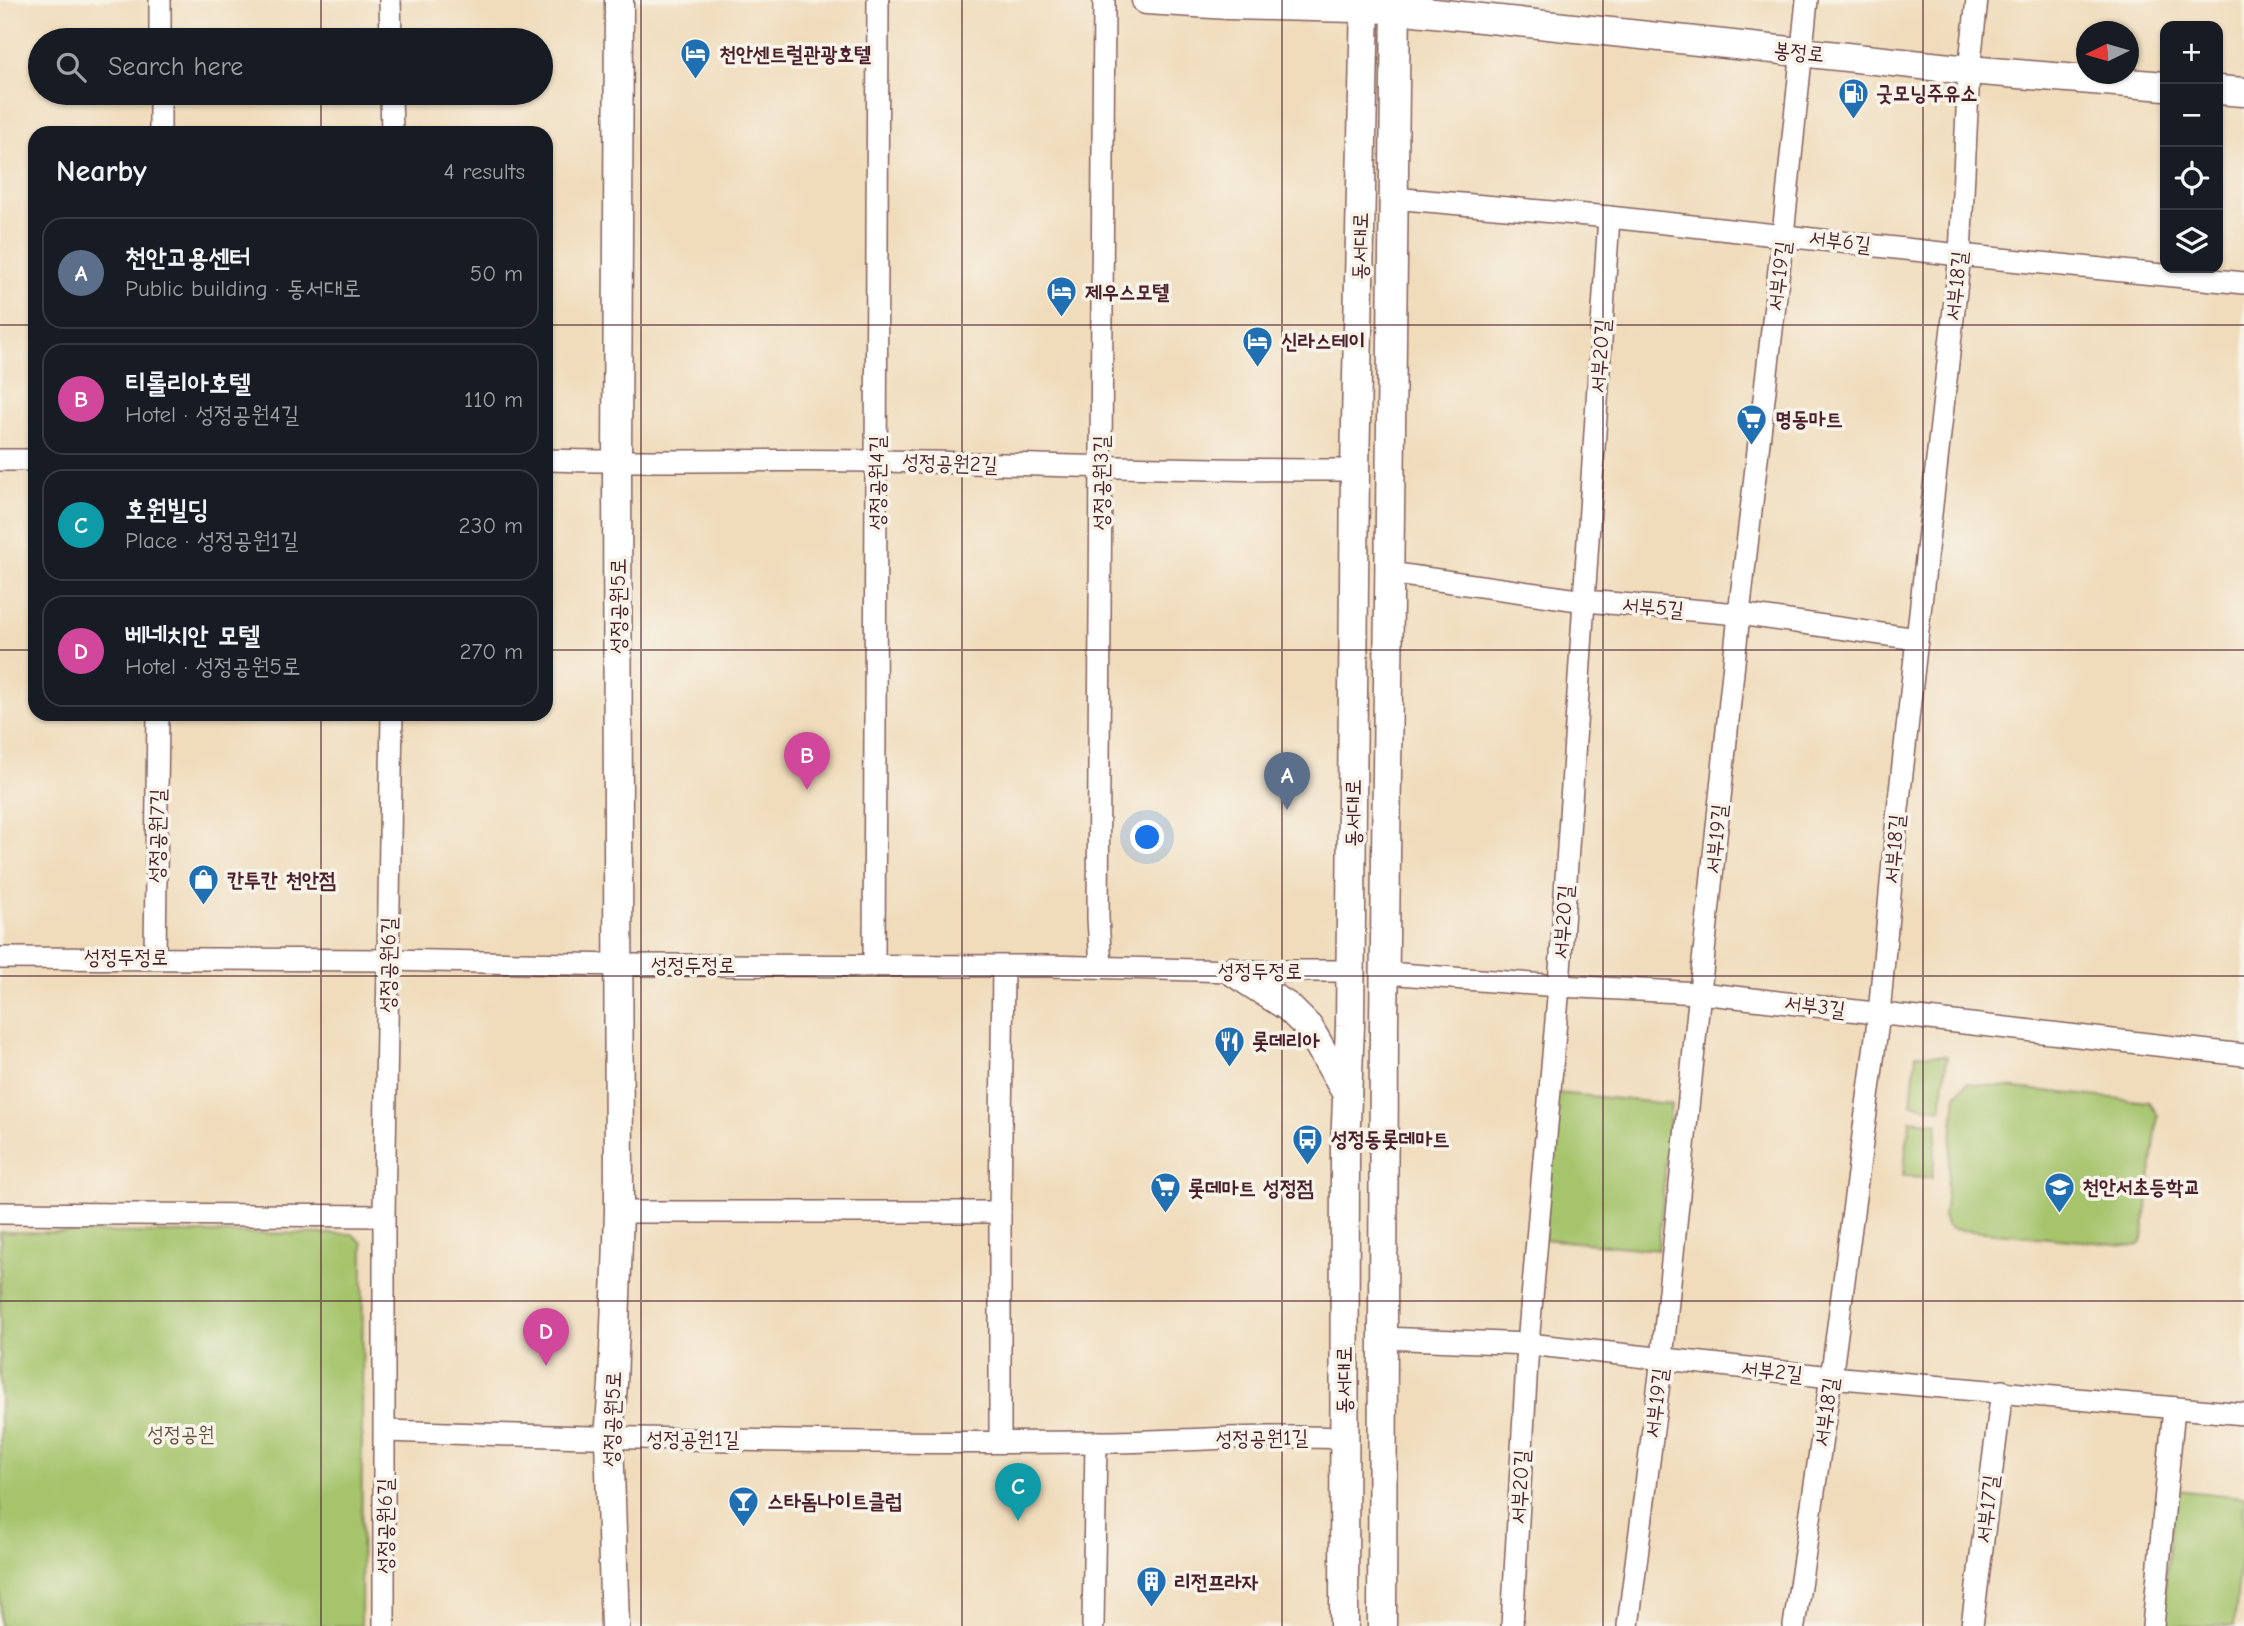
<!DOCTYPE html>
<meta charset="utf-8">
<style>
:root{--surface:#171b24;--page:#20242c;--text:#f1f3f6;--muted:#9ea1a6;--line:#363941;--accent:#1f6fb2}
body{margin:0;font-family:"Comic Neue","Poor Story",sans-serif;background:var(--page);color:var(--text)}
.controls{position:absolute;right:21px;top:21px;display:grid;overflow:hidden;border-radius:14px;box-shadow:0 2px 5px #0004}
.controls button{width:63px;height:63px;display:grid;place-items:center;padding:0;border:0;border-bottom:2px solid var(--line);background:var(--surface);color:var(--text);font:35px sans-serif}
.compass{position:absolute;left:2076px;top:21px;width:63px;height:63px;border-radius:50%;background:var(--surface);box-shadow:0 2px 5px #0004;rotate:265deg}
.you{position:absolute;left:1148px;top:838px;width:24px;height:24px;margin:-18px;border:5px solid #fff;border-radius:50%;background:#1a73e8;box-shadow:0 0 0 10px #1a73e833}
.badge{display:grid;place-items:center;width:46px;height:46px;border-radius:50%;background:var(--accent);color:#fff;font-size:23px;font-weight:700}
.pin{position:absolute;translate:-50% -58px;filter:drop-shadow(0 2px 4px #0008)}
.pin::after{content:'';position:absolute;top:37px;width:24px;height:21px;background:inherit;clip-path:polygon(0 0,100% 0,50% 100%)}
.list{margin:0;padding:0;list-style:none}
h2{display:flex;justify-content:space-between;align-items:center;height:91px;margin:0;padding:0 28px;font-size:30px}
h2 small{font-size:23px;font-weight:400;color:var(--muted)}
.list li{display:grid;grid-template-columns:46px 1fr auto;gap:21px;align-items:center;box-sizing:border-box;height:112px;margin:0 14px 14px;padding:0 14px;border:2px solid var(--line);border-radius:21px}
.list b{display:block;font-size:26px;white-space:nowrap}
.list p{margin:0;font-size:23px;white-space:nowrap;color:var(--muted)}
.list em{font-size:23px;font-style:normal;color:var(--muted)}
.icon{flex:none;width:38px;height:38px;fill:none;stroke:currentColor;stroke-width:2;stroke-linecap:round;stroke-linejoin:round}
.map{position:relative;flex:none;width:2244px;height:1626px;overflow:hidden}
.search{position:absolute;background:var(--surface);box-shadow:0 2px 5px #0004;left:28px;top:28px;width:525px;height:77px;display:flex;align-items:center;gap:18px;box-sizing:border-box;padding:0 24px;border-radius:38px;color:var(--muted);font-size:26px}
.panel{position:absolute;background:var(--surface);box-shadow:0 2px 5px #0004;left:28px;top:126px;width:525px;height:595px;border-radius:21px}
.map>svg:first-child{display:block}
.green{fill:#a5c46c;stroke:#78724c;stroke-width:2}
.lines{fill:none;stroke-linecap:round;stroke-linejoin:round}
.street-casing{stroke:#84615d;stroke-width:24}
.secondary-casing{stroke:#84615d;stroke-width:31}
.street{stroke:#fff;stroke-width:21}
.secondary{stroke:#fff;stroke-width:28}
.grid{fill:none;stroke:#4a1f2b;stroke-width:2;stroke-opacity:0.55}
.labels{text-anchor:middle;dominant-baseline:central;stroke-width:7;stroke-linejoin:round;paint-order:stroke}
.street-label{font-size:21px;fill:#4a1f2b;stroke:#f7f3e8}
.poi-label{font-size:21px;font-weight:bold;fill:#4a1f2b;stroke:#f7f3e8;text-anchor:start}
.park-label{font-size:21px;fill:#65513e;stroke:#f7f3e8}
</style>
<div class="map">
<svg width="2244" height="1626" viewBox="0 0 2244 1626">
<rect width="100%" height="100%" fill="#f7f3e8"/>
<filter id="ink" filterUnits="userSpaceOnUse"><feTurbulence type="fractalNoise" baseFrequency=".0143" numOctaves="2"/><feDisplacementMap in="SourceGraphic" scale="14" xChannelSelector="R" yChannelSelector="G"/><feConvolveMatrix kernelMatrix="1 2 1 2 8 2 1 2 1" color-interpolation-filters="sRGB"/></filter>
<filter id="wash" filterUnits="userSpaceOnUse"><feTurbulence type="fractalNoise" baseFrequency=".00686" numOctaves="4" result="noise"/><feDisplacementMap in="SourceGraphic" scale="28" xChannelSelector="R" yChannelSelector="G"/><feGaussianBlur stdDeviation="1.57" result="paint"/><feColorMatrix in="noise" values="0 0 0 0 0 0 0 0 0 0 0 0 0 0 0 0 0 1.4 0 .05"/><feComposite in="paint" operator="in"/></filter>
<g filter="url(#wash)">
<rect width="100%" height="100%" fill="#f0dcbb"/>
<!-- green -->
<g class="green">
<polygon points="1916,1054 1947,1056 1941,1109 1911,1104"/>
<polygon points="1967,1083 2149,1102 2158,1115 2143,1239 2141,1244 2136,1246 1952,1229 1946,1225 1944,1218 1956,1095"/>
<polygon points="1557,1093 1671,1104 1658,1250 1544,1239"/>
<polygon points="1910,1120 1938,1123 1932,1178 1903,1175"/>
<polygon points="0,1232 352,1234 363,1243 361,1626 0,1626"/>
<polygon points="2175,1490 2244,1497 2244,1529 2234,1626 2161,1626"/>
</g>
</g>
<g filter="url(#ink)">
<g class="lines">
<defs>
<g id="street">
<polyline points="160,0 160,40"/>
<polyline points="390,0 391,40"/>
<polyline points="160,93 160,133"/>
<polyline points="391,93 392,133"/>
<polyline points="1393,198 1609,217 1960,255 2244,283"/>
<polyline points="0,460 35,460"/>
<path d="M546,460C657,463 768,459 879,461C1038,464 1196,471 1355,470"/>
<polyline points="1389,573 1585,601 1739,614 1917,639"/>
<polyline points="155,957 158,714"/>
<polyline points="0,958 388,960 619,965 1050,966 1232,971 1351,971"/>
<polyline points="874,966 878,0"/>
<polyline points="1101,967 1098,918 1104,0"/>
<polyline points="1386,973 1559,986 1700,993 2244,1055"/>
<polyline points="619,1212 1000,1212"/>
<polyline points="0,1213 384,1216"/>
<polyline points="1383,1338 1528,1344 1831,1377 2244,1414"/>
<path d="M385,1431C622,1439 859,1444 1095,1442C1178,1442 1261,1434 1344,1438"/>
<polyline points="1000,1442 1000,1212 1003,967"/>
<polyline points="384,1626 384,1216 392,714"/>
<polyline points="1093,1626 1096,1442"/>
<polyline points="1512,1626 1528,1344 1559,986 1609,217"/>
<polyline points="1628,1626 1662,1359 1739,614 1783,235 1807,0"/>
<polyline points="1794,1626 1833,1364 1879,1014 1897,818 1960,255 1969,70 1977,0"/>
<polyline points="1972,1626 2002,1391"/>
<polyline points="2153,1626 2174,1408"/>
</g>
<g id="secondary">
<polyline points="1146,0 1229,5 1396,9 1969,70 2165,86"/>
<polyline points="2218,90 2244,92"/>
<polyline points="1232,971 1288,1007 1309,1028 1347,1094"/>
<polyline points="615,1626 609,1439 613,1383 619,1212 617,462 619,0"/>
<polyline points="1344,1626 1345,1147 1350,1026 1355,470 1365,0"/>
<polyline points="1382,1626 1384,1026 1396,0"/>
</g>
</defs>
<!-- street casing -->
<use href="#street" class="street-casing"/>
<!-- secondary casing -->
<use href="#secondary" class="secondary-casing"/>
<!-- street -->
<use href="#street" class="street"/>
<!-- secondary -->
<use href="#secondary" class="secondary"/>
</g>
</g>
<!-- grid -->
<path class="grid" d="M321,0V40M641,0V1626M962,0V1626M1282,0V1626M1603,0V1626M1923,0V1626M321,93V133M0,325H35M546,325H2244M0,650H35M546,650H2244M321,714V1626M0,976H2244M0,1301H2244"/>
<!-- icons -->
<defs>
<symbol id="hotel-pin" viewBox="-11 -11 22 30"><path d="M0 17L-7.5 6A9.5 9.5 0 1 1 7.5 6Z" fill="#1f6fb2" stroke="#f7f3e8"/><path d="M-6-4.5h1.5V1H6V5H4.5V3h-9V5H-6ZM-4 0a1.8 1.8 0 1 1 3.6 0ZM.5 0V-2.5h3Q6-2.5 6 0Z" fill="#fff"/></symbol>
<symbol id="fuel-pin" viewBox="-11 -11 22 30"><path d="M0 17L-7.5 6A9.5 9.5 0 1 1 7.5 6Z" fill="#1f6fb2" stroke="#f7f3e8"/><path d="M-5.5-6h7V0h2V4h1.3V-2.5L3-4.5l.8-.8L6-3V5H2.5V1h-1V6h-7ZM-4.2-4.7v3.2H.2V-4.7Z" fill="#fff"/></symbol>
<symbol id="supermarket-pin" viewBox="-11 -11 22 30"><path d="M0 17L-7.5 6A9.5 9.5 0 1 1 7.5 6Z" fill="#1f6fb2" stroke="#f7f3e8"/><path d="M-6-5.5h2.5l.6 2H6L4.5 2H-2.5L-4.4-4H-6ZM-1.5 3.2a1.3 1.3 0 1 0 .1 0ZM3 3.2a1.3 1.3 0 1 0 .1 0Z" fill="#fff"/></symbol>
<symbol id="shop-pin" viewBox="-11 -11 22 30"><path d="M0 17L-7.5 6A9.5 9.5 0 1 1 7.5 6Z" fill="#1f6fb2" stroke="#f7f3e8"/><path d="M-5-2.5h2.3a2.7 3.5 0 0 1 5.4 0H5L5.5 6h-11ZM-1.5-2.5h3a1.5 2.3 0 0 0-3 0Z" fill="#fff"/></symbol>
<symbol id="restaurant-pin" viewBox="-11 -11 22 30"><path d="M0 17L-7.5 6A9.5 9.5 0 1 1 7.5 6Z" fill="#1f6fb2" stroke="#f7f3e8"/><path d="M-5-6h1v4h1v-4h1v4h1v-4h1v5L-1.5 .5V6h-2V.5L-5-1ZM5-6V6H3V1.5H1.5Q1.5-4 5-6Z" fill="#fff"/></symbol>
<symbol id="bus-pin" viewBox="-11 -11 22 30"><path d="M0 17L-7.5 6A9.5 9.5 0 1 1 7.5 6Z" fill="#1f6fb2" stroke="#f7f3e8"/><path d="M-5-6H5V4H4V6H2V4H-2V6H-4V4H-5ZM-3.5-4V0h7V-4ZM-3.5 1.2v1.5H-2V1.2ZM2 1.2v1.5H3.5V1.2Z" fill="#fff"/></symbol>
<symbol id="school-pin" viewBox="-11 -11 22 30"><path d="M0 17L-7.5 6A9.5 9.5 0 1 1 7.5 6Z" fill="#1f6fb2" stroke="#f7f3e8"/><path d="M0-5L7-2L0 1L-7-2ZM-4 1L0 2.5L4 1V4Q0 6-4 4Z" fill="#fff"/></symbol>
<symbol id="bar-pin" viewBox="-11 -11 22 30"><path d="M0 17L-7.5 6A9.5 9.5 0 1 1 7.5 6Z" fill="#1f6fb2" stroke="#f7f3e8"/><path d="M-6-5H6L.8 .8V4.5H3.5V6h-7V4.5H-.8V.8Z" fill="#fff"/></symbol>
<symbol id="building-pin" viewBox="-11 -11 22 30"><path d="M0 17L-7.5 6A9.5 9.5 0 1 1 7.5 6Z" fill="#1f6fb2" stroke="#f7f3e8"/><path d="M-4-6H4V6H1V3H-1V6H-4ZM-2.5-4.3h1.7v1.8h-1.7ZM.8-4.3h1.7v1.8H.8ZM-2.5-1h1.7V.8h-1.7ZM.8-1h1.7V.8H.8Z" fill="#fff"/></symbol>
</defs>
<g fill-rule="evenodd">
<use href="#hotel-pin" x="678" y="36" width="35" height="47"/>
<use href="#fuel-pin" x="1836" y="76" width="35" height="47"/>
<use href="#hotel-pin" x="1044" y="274" width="35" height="47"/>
<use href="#hotel-pin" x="1240" y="324" width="35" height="47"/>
<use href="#supermarket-pin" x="1734" y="402" width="35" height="47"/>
<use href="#shop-pin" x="186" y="862" width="35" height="47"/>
<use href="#restaurant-pin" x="1212" y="1024" width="35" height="47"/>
<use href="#bus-pin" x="1290" y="1122" width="35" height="47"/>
<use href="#school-pin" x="2042" y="1170" width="35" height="47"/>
<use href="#supermarket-pin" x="1148" y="1170" width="35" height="47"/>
<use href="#bar-pin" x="726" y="1484" width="35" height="47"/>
<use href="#building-pin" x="1134" y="1564" width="35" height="47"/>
</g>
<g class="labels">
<!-- street labels -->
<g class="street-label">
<text transform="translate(1799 52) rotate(6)">봉정로</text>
<text transform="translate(1840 241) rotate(7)">서부6길</text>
<text transform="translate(1360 246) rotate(-89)">동서대로</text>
<text transform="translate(1779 276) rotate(-83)">서부19길</text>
<text transform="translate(1956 286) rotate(-84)">서부18길</text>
<text transform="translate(1600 356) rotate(-86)">서부20길</text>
<text transform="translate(950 463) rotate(2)">성정공원2길</text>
<text transform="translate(877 483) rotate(-90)">성정공원4길</text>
<text transform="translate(1101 483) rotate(-90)">성정공원3길</text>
<text transform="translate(618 606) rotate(-90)">성정공원5로</text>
<text transform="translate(1653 607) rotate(5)">서부5길</text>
<text transform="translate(1353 813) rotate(-90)">동서대로</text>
<text transform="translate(157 836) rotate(-89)">성정공원7길</text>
<text transform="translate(1716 839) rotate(-84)">서부19길</text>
<text transform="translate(1894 849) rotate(-85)">서부18길</text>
<text transform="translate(1563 922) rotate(-86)">서부20길</text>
<text x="126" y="957">성정두정로</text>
<text transform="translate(388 965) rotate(-89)">성정공원6길</text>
<text x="693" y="965">성정두정로</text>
<text x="1260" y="971">성정두정로</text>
<text transform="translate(1815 1006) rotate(7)">서부3길</text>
<text transform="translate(1772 1371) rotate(6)">서부2길</text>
<text transform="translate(1344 1380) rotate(-90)">동서대로</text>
<text transform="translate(1656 1403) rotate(-83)">서부19길</text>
<text transform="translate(1826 1412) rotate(-82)">서부18길</text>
<text transform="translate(612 1419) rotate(-88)">성정공원5로</text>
<text transform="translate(1262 1438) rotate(-1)">성정공원1길</text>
<text x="693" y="1439">성정공원1길</text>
<text transform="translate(1520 1487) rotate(-87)">서부20길</text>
<text transform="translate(1987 1509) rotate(-83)">서부17길</text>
<text transform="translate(385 1526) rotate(-90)">성정공원6길</text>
</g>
<!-- poi labels -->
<g class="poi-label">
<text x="719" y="54">천안센트럴관광호텔</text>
<text x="1876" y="93">굿모닝주유소</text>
<text x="1085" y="292">제우스모텔</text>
<text x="1281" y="341">신라스테이</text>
<text x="1775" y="419">명동마트</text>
<text x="227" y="880">칸투칸 천안점</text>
<text x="1252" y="1041">롯데리아</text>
<text x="1331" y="1139">성정동롯데마트</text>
<text x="2082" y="1187">천안서초등학교</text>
<text x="1188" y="1188">롯데마트 성정점</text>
<text x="767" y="1501">스타돔나이트클럽</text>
<text x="1174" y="1582">리전프라자</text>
</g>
<!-- park labels -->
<g class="park-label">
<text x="181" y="1434">성정공원</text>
</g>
</g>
</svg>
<div class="controls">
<button>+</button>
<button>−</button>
<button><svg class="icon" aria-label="locate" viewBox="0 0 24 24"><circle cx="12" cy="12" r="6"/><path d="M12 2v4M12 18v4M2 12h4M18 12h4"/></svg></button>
<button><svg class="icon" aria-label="layers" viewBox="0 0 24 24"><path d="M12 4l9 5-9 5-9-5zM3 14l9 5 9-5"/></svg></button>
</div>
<svg class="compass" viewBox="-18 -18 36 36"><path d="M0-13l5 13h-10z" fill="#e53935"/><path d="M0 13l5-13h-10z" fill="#9ea1a6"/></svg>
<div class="you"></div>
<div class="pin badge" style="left:1287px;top:810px;background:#5c6f8a">A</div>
<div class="pin badge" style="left:807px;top:790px;background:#d1479c">B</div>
<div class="pin badge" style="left:1018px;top:1521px;background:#0f9aa8">C</div>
<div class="pin badge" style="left:546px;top:1366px;background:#d1479c">D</div>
<div class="search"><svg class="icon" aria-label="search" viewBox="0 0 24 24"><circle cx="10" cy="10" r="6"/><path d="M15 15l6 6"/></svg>Search here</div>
<section class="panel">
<h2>Nearby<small>4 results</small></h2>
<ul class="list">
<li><span class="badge" style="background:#5c6f8a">A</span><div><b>천안고용센터</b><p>Public building · 동서대로</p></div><em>50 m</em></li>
<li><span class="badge" style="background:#d1479c">B</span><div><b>티롤리아호텔</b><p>Hotel · 성정공원4길</p></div><em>110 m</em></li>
<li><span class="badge" style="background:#0f9aa8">C</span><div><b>호원빌딩</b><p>Place · 성정공원1길</p></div><em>230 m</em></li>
<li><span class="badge" style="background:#d1479c">D</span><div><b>베네치안 모텔</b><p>Hotel · 성정공원5로</p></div><em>270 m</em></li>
</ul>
</section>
</div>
